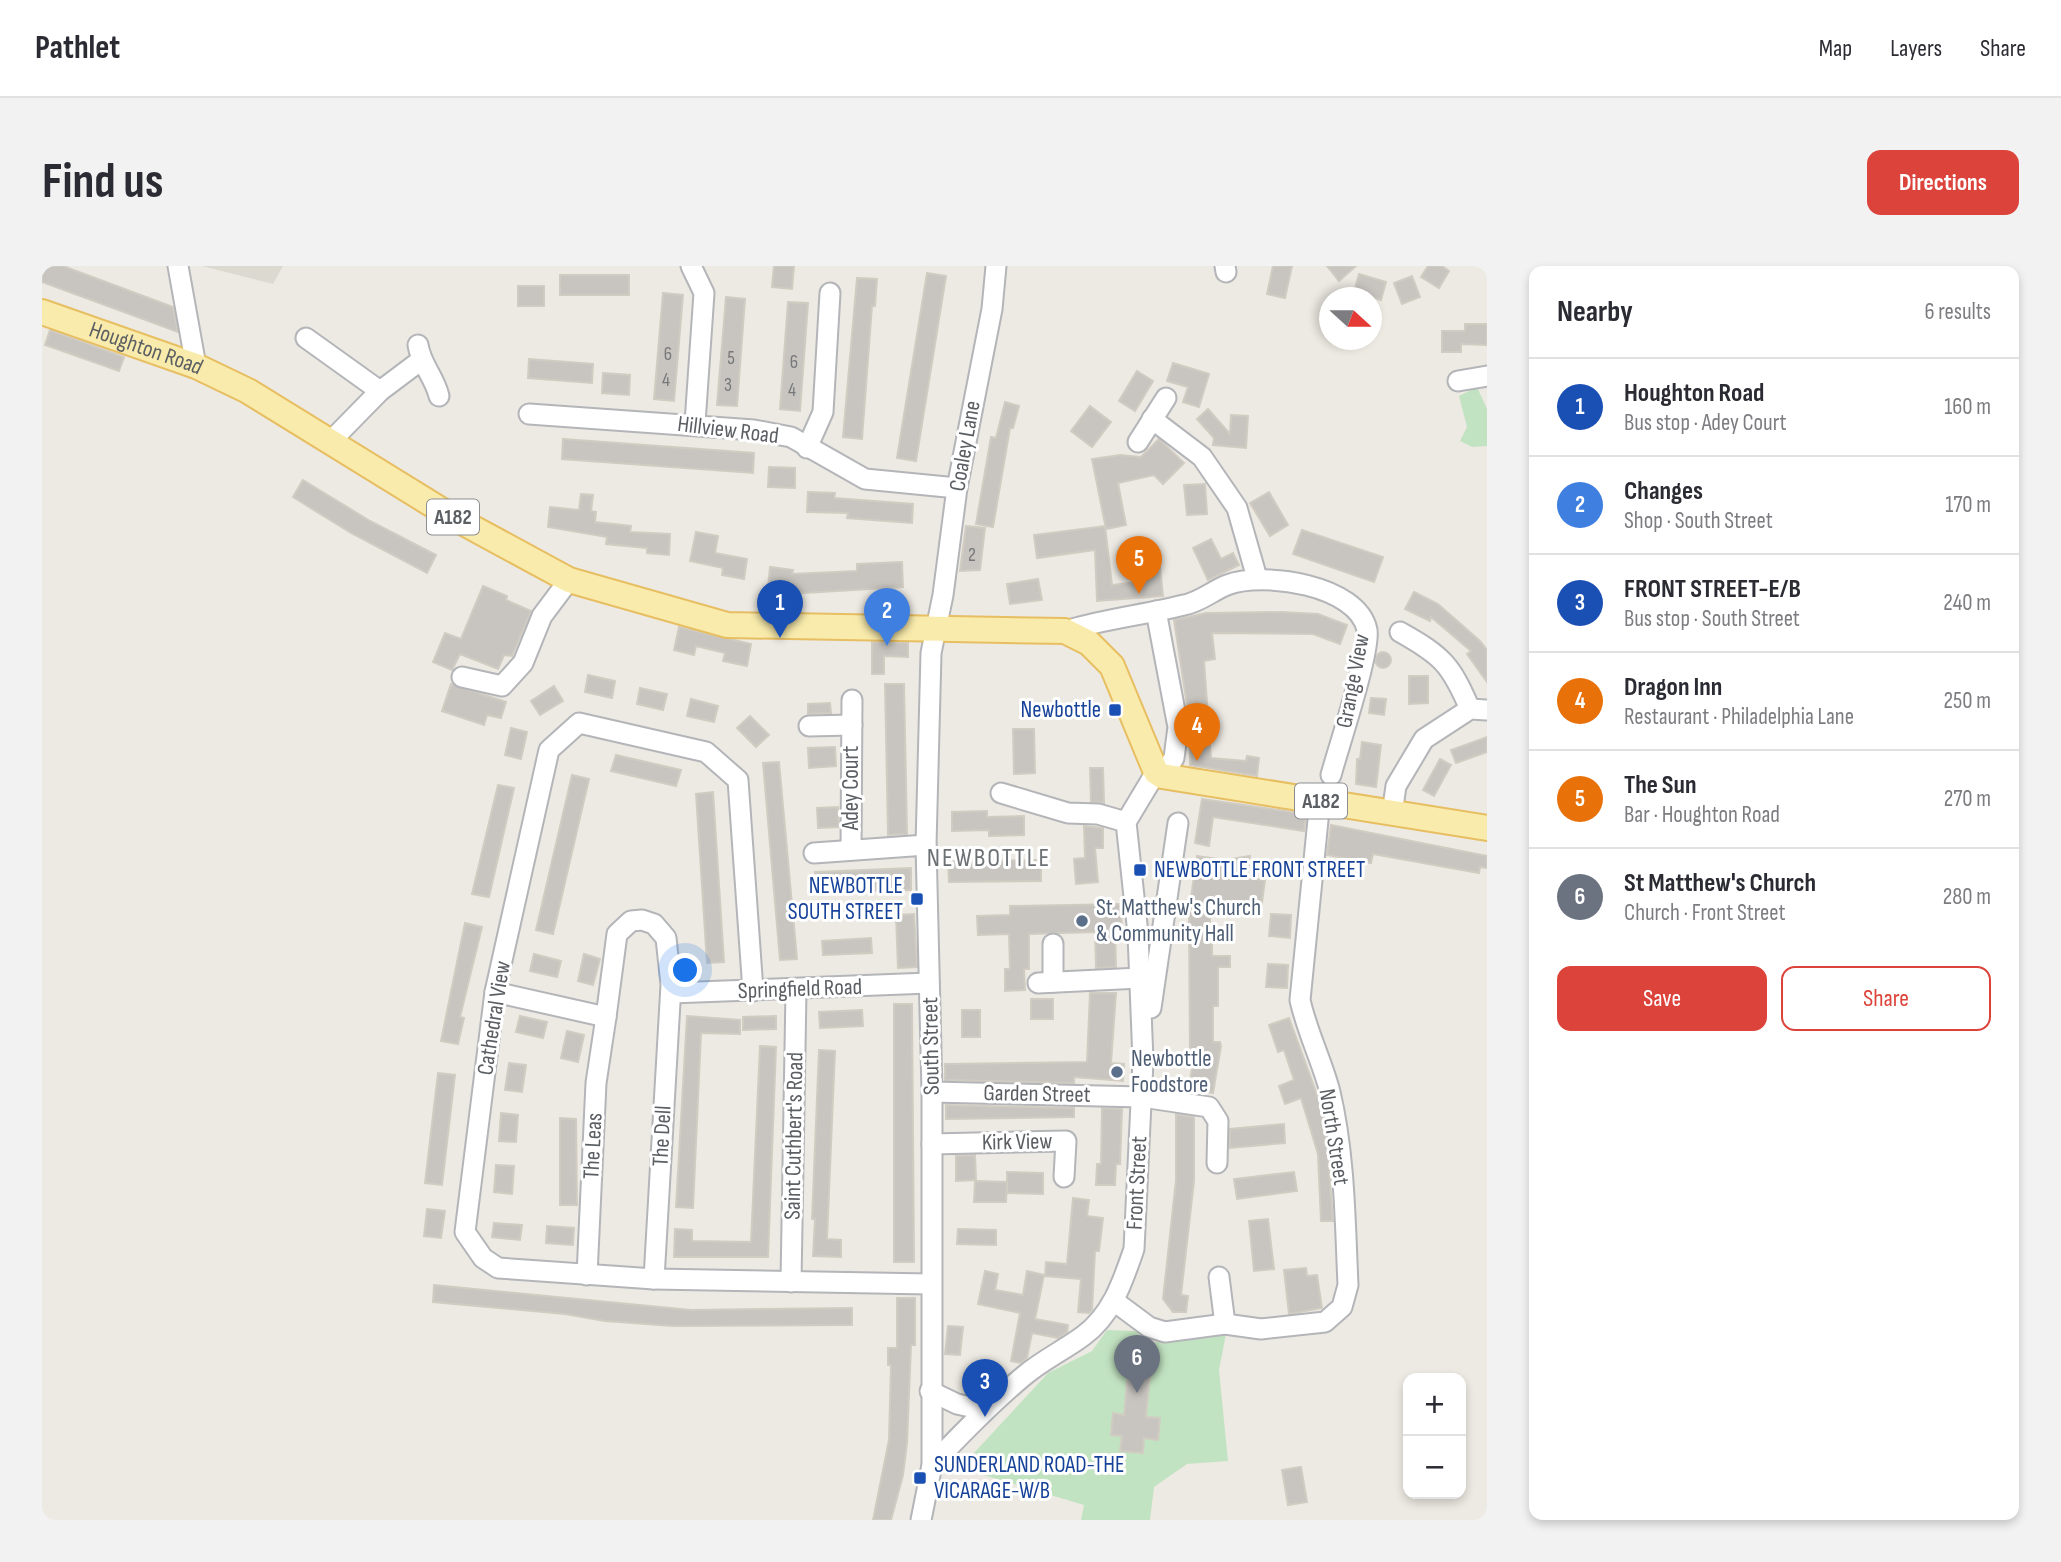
<!DOCTYPE html>
<meta charset="utf-8">
<style>
:root{--surface:#fff;--page:#f2f2f3;--text:#2b2b33;--muted:#7c7c81;--line:#e1e1e2;--accent:#dc433a}
body{margin:0;font-family:"Sofia Sans Condensed",sans-serif;background:var(--page);color:var(--text)}
.controls{position:absolute;right:21px;bottom:21px;display:grid;overflow:hidden;border-radius:14px;box-shadow:0 4px 10px #0003}
.controls button{width:63px;height:63px;display:grid;place-items:center;padding:0;border:0;border-bottom:2px solid var(--line);background:var(--surface);color:var(--text);font:35px sans-serif}
.compass{position:absolute;left:1277px;top:21px;width:63px;height:63px;border-radius:50%;background:var(--surface);box-shadow:0 4px 10px #0003;rotate:111deg}
.you{position:absolute;left:644px;top:705px;width:24px;height:24px;margin:-18px;border:5px solid #fff;border-radius:50%;background:#1a73e8;box-shadow:0 0 0 10px #1a73e833}
.badge{display:grid;place-items:center;width:46px;height:46px;border-radius:50%;background:var(--accent);color:#fff;font-size:23px;font-weight:700}
.pin{position:absolute;translate:-50% -58px;filter:drop-shadow(0 2px 4px #0008)}
.pin::after{content:'';position:absolute;top:37px;width:24px;height:21px;background:inherit;clip-path:polygon(0 0,100% 0,50% 100%)}
.list{margin:0;padding:0;list-style:none}
h2{display:flex;justify-content:space-between;align-items:center;height:91px;margin:0;padding:0 28px;font-size:30px}
h2 small{font-size:23px;font-weight:400;color:var(--muted)}
.list li{display:grid;grid-template-columns:46px 1fr auto;gap:21px;align-items:center;box-sizing:border-box;height:98px;padding:0 28px;border-top:2px solid var(--line)}
.list b{display:block;font-size:26px;white-space:nowrap}
.list p{margin:0;font-size:23px;white-space:nowrap;color:var(--muted)}
.list em{font-size:23px;font-style:normal;color:var(--muted)}
.actions{display:flex;gap:14px;padding:21px 28px}
.actions a{flex:1;padding:16px 0;border:2px solid var(--accent);border-radius:14px;text-align:center;font-size:24px;color:var(--accent)}
.actions .main{background:var(--accent);color:#fff}
.map{position:relative;flex:none;width:1445px;height:1254px;overflow:hidden;border-radius:14px}
header{display:flex;align-items:center;gap:42px;box-sizing:border-box;height:98px;padding:0 35px;background:var(--surface);border-bottom:2px solid var(--line)}
header strong{font-size:33px}
nav{display:flex;gap:38px;margin-inline-start:auto;font-size:24px}
.intro{display:flex;align-items:center;justify-content:space-between;box-sizing:border-box;height:168px;padding:0 42px}
h1{margin:0;font-size:49px}
.button{padding:18px 32px;border-radius:14px;background:var(--accent);color:#fff;font-size:24px;font-weight:700}
main{display:flex;gap:42px;padding:0 42px}
aside{flex:1;background:var(--surface);border-radius:14px;box-shadow:0 4px 10px #0003}
.map>svg:first-child{display:block}
.education{fill:#dcd9d1}
.green{fill:#c2e3c1}
.building{fill:#c8c5c0;stroke:#d1ccc2;stroke-width:2}
.lines{fill:none;stroke-linecap:round;stroke-linejoin:round}
.minor-casing{stroke:#b3b5b9;stroke-width:23}
.major-casing{stroke:#e7be62;stroke-width:28}
.minor{stroke:#fff;stroke-width:19}
.major{stroke:#f9ebac;stroke-width:24}
.transit-dot{fill:#1a4fb4;stroke:#fff;stroke-width:2.5}
.service-dot{fill:#5c6f8a;stroke:#fff;stroke-width:2.5}
.labels{text-anchor:middle;dominant-baseline:central;stroke-width:6;stroke-linejoin:round;paint-order:stroke}
.number-label{font-size:19px;fill:#76787a}
.shield{fill:#fff;stroke:#8c8f92;stroke-width:2}
.shield-label{font-size:21px;font-weight:bold;fill:#5b5f63}
.street-label{font-size:23px;fill:#5b5f63;stroke:#fff}
.transit-label{font-size:23px;fill:#164399;stroke:#fff;text-anchor:end}
.service-label{font-size:23px;fill:#4e5e75;stroke:#fff;text-anchor:start}
.quarter-label{font-size:26px;letter-spacing:2px;fill:#6c7174;stroke:#fff}
</style>
<header>
<strong>Pathlet</strong>
<nav><a>Map</a><a>Layers</a><a>Share</a></nav>
</header>
<div class="intro"><h1>Find us</h1><a class="button">Directions</a></div>
<main>
<div class="map">
<svg width="1445" height="1254" viewBox="0 0 1445 1254">
<rect width="100%" height="100%" fill="#edeae3"/>
<!-- education -->
<polygon class="education" points="160,0 241,0 231,18"/>
<!-- green -->
<g class="green">
<polygon points="1435,121 1445,143 1445,180 1430,181 1418,175 1425,161 1417,130"/>
<polygon points="1065,1064 1093,1065 1108,1077 1184,1068 1177,1104 1186,1195 1145,1198 1112,1221 1108,1254 1039,1254 1042,1239 918,1202 1006,1107 1050,1085"/>
</g>
<!-- building -->
<g class="building">
<polygon points="0,0 21,0 131,41 136,66 0,16"/>
<polygon points="732,0 752,0 750,23 730,21"/>
<polygon points="1231,0 1250,0 1243,32 1225,28"/>
<polygon points="1285,0 1314,0 1297,15"/>
<polygon points="1386,0 1400,0 1407,5 1397,22 1379,11"/>
<polygon points="885,7 904,10 874,195 855,192"/>
<polygon points="1317,8 1344,16 1339,34 1312,26"/>
<rect x="518" y="9" width="69" height="20"/>
<polygon points="1370,10 1378,31 1360,38 1352,17"/>
<polygon points="815,12 835,13 833,40 830,40 820,173 801,171"/>
<rect x="476" y="20" width="26" height="20"/>
<polygon points="621,27 641,29 632,135 612,133"/>
<polygon points="684,31 703,33 695,140 675,139"/>
<polygon points="746,36 766,37 758,145 738,143"/>
<polygon points="1423,58 1445,58 1445,79 1419,78 1419,86 1400,86 1400,65 1423,65"/>
<polygon points="8,64 82,91 77,105 3,79"/>
<polygon points="487,93 551,98 550,117 486,112"/>
<polygon points="1131,97 1167,108 1157,141 1141,136 1146,121 1125,115"/>
<polygon points="1095,105 1111,115 1093,145 1077,135"/>
<polygon points="561,107 588,109 587,129 560,127"/>
<polygon points="963,136 977,140 971,162 968,162 951,261 934,258 949,171 954,172"/>
<polygon points="1048,140 1069,156 1050,181 1029,165"/>
<polygon points="1166,143 1188,168 1189,149 1206,150 1204,182 1171,179 1172,172 1155,153"/>
<polygon points="521,173 712,187 711,207 520,193"/>
<polygon points="1117,173 1142,197 1121,218 1112,209 1076,217 1084,259 1064,263 1050,193 1078,189 1099,191"/>
<polygon points="727,201 753,202 753,222 726,221"/>
<polygon points="261,214 328,255 394,289 385,307 309,267 251,231"/>
<polygon points="1163,218 1165,248 1145,249 1142,219"/>
<polygon points="766,226 793,227 792,232 871,238 870,257 805,252 806,247 765,246"/>
<polygon points="1227,226 1246,259 1228,270 1208,237"/>
<polygon points="539,228 551,229 549,245 554,246 553,256 589,260 588,266 628,268 627,289 605,287 605,282 564,278 565,271 506,261 508,241 537,244"/>
<polygon points="924,260 943,262 938,304 918,305"/>
<polygon points="1063,260 1070,319 1094,316 1092,301 1104,300 1102,283 1116,282 1121,330 1055,335 1053,284 995,292 992,269"/>
<polygon points="1260,264 1341,291 1332,316 1251,288"/>
<polygon points="654,266 676,270 673,287 705,293 702,313 680,309 681,302 648,295"/>
<polygon points="1169,273 1179,293 1191,287 1197,299 1166,314 1151,282"/>
<polygon points="860,296 861,321 762,327 726,322 728,301 751,304 750,308 815,305 815,298"/>
<polygon points="996,313 1000,334 968,338 965,318"/>
<polygon points="441,320 465,330 464,334 489,345 470,390 462,389 456,403 418,388 410,404 391,396 403,367 419,373"/>
<polygon points="1372,326 1396,338 1438,375 1445,384 1445,416 1425,388 1429,385 1389,351 1388,355 1363,343"/>
<polygon points="1239,346 1276,348 1305,359 1298,378 1271,368 1170,367 1173,393 1162,395 1169,492 1204,495 1205,490 1217,492 1215,510 1148,499 1148,459 1132,354 1164,347"/>
<polygon points="637,361 709,378 705,400 681,395 683,387 654,380 652,389 632,384"/>
<polygon points="830,376 866,377 866,391 842,390 842,408 830,408"/>
<circle cx="1341" cy="394" r="8"/>
<polygon points="546,409 573,415 570,432 543,426"/>
<polygon points="1367,410 1386,410 1386,437 1367,438"/>
<polygon points="409,418 464,436 459,452 445,449 442,459 400,445"/>
<polygon points="843,418 862,418 865,568 846,569"/>
<polygon points="512,420 521,435 498,449 489,435"/>
<polygon points="598,422 625,428 621,444 595,438"/>
<polygon points="1329,432 1344,433 1342,449 1327,447"/>
<polygon points="649,433 676,440 672,456 645,450"/>
<polygon points="788,437 789,447 766,448 766,438"/>
<polygon points="708,450 727,469 714,481 695,462"/>
<polygon points="469,462 485,466 479,493 463,489"/>
<polygon points="971,463 992,463 993,507 972,508"/>
<polygon points="1445,471 1445,486 1414,497 1409,484"/>
<polygon points="1320,476 1339,479 1334,521 1314,518 1315,493 1318,493"/>
<polygon points="793,481 794,500 767,502 766,482"/>
<polygon points="574,489 639,504 634,520 569,505"/>
<polygon points="1398,493 1409,499 1392,530 1381,524"/>
<polygon points="737,496 755,693 738,694 721,497"/>
<polygon points="1048,502 1061,502 1062,537 1049,536"/>
<polygon points="530,509 547,513 511,668 494,664"/>
<polygon points="456,519 472,522 447,631 430,628"/>
<polygon points="671,526 682,696 665,697 654,528"/>
<polygon points="1160,533 1264,548 1262,565 1171,551 1167,580 1153,577"/>
<polygon points="796,541 797,561 776,562 775,542"/>
<polygon points="945,545 945,551 982,550 982,569 947,570 947,564 910,565 910,546"/>
<polygon points="1289,559 1445,590 1445,602 1438,601 1437,607 1331,588 1329,597 1285,589"/>
<polygon points="1042,560 1061,562 1061,582 1053,582 1056,616 1034,618 1032,593 1043,592"/>
<polygon points="1155,590 1183,594 1208,590 1205,612 1223,614 1219,644 1169,636 1167,676 1170,676 1170,690 1188,690 1188,701 1176,701 1176,740 1171,740 1171,776 1178,776 1179,780 1171,827 1147,823 1151,795 1148,795 1147,645"/>
<polygon points="999,594 999,615 907,616 906,595"/>
<polygon points="869,602 869,624 774,626 773,606"/>
<polygon points="1079,638 1080,666 1073,666 1074,701 1054,702 1053,666 987,668 987,703 982,703 983,724 963,725 963,703 968,703 967,668 936,669 935,650 968,649 968,640"/>
<polygon points="872,648 875,701 856,702 854,649"/>
<polygon points="1229,648 1249,649 1248,672 1227,670"/>
<polygon points="423,657 440,661 418,751 422,752 416,778 399,775"/>
<polygon points="829,672 830,687 781,689 780,675"/>
<polygon points="492,688 519,695 515,711 488,705"/>
<polygon points="542,688 558,693 551,719 536,715"/>
<polygon points="1226,698 1246,699 1245,722 1224,721"/>
<polygon points="1048,727 1074,727 1069,797 1082,798 1081,815 1032,811 1032,817 903,814 903,798 1045,796"/>
<rect x="989" y="733" width="22" height="20"/>
<polygon points="852,738 870,738 872,996 852,996"/>
<polygon points="820,744 821,760 778,762 777,746"/>
<rect x="920" y="744" width="18" height="27"/>
<polygon points="478,750 505,756 501,772 474,766"/>
<polygon points="645,750 698,754 698,768 659,767 651,942 634,941"/>
<polygon points="734,750 734,763 701,764 701,751"/>
<polygon points="1247,752 1277,834 1285,876 1291,955 1279,955 1276,888 1259,832 1243,838 1237,820 1252,814 1242,784 1236,786 1227,759"/>
<polygon points="525,765 542,769 536,796 519,792"/>
<polygon points="718,780 734,781 726,991 632,991 633,963 650,964 650,975 709,976"/>
<polygon points="777,784 793,785 785,973 799,974 799,991 771,990 773,953 770,953"/>
<polygon points="467,797 484,799 480,826 463,824"/>
<polygon points="396,807 413,809 400,919 383,917"/>
<polygon points="904,839 1032,842 1032,851 904,853"/>
<polygon points="1060,842 1080,843 1078,898 1074,898 1073,919 1054,919 1055,898 1059,898"/>
<polygon points="459,847 476,849 474,876 457,875"/>
<polygon points="1134,848 1152,851 1152,915 1139,1029 1146,1030 1144,1046 1131,1046 1121,1033 1134,914"/>
<polygon points="518,852 534,853 535,939 518,939"/>
<polygon points="1242,858 1243,877 1188,882 1188,863"/>
<polygon points="933,889 934,914 914,915 914,890"/>
<polygon points="454,899 472,900 470,928 452,926"/>
<polygon points="965,906 1001,907 1001,928 965,927"/>
<polygon points="1252,906 1255,925 1195,933 1192,913"/>
<polygon points="933,915 965,916 964,936 932,936"/>
<polygon points="1031,932 1047,934 1045,950 1061,952 1057,985 1053,985 1050,1044 1047,1047 1036,1046 1039,1013 1003,1010 1004,996 1025,998"/>
<polygon points="385,943 403,945 399,972 382,970"/>
<polygon points="1226,953 1232,1003 1212,1005 1207,955"/>
<polygon points="452,957 480,959 478,974 450,971"/>
<polygon points="505,960 532,962 531,979 504,977"/>
<polygon points="916,963 954,964 954,979 915,978"/>
<polygon points="1264,1002 1265,1010 1275,1009 1280,1042 1247,1048 1242,1004"/>
<polygon points="943,1005 956,1008 953,1024 981,1029 985,1005 1002,1009 993,1053 1026,1059 1025,1066 1016,1072 990,1067 985,1092 979,1097 969,1095 978,1047 936,1038"/>
<polygon points="392,1019 649,1044 810,1042 810,1059 631,1060 563,1055 523,1048 391,1036"/>
<polygon points="855,1032 873,1032 873,1079 869,1079 865,1177 861,1209 849,1254 831,1254 847,1174 849,1099 846,1099 846,1082 855,1082"/>
<polygon points="906,1060 921,1061 918,1089 903,1088"/>
<polygon points="1086,1105 1108,1107 1104,1151 1118,1152 1116,1174 1102,1172 1101,1187 1078,1185 1080,1170 1069,1169 1071,1147 1082,1149"/>
<polygon points="1259,1201 1265,1236 1246,1239 1240,1204"/>
</g>
<g class="lines">
<defs>
<g id="minor">
<polyline points="136,0 154,100"/>
<polyline points="649,0 662,27 653,157"/>
<polyline points="1183,0 1184,6"/>
<polyline points="264,72 338,125"/>
<path d="M376,79C379,99 392,110 397,130"/>
<polyline points="1416,115 1445,110"/>
<polyline points="487,148 712,164 749,171 823,213 915,222"/>
<polyline points="1110,153 1160,191 1195,242 1215,312"/>
<polyline points="288,176 338,125 378,95"/>
<polyline points="1096,176 1124,132"/>
<polyline points="765,182 781,146 788,27"/>
<polyline points="1114,345 1136,461 1132,492 1120,510"/>
<path d="M1023,365C1062,353 1102,349 1142,339C1158,336 1170,325 1185,319C1221,305 1316,319 1325,364C1329,384 1296,483 1289,509"/>
<path d="M1358,366C1401,390 1409,399 1428,443"/>
<polyline points="420,411 460,420 481,397 500,350 527,314"/>
<polyline points="767,460 810,459"/>
<polyline points="959,527 1026,547 1056,548 1084,556"/>
<polyline points="1350,548 1354,520 1382,473 1428,443 1445,444"/>
<polyline points="809,584 810,434"/>
<polyline points="772,587 884,579"/>
<polyline points="1011,716 1011,678"/>
<polyline points="996,717 1098,712"/>
<polyline points="711,725 696,514 664,486 537,457 507,484 453,726 423,966 441,992 456,1002 612,1013 888,1018"/>
<polyline points="453,726 564,751 575,668 589,655 600,654 612,658 624,672 629,719 612,1013"/>
<polyline points="629,727 887,717"/>
<polyline points="1109,742 1136,557"/>
<polyline points="890,826 1100,831 1167,841 1176,855 1175,897"/>
<polyline points="890,878 1024,875 1022,911"/>
<polyline points="545,1009 554,817 564,751"/>
<polyline points="1177,1011 1183,1058"/>
<polyline points="749,1016 754,724"/>
<path d="M1072,1035L1107,1061L1123,1066L1183,1058L1219,1063L1283,1056L1300,1041L1306,1019C1303,955 1303,890 1288,826C1280,795 1265,766 1258,734L1278,534"/>
<polyline points="888,1125 915,1138 942,1144"/>
<path d="M890,1199C920,1167 949,1137 983,1109C1001,1094 1022,1084 1041,1070C1070,1049 1081,1015 1092,983L1101,795L1096,668L1084,556L1114,506"/>
<polyline points="879,1254 890,1199 890,826 884,579 889,387 901,329 915,222 950,43 954,0"/>
</g>
<g id="major">
<path id="s1" d="M0,46L154,100L206,125L407,249L527,314L685,359L1023,365L1047,377L1070,400L1114,506L1120,510L1445,562"/>
</g>
</defs>
<!-- minor casing -->
<use href="#minor" class="minor-casing"/>
<!-- major casing -->
<use href="#major" class="major-casing"/>
<!-- minor -->
<use href="#minor" class="minor"/>
<!-- major -->
<use href="#major" class="major"/>
</g>
<!-- markers -->
<g class="transit-dot">
<rect x="1066" y="437" width="14" height="14" rx="3.5"/>
<rect x="1091" y="597" width="14" height="14" rx="3.5"/>
<rect x="868" y="626" width="14" height="14" rx="3.5"/>
<rect x="871" y="1205" width="14" height="14" rx="3.5"/>
</g>
<g class="service-dot">
<circle cx="1040" cy="655" r="7"/>
<circle cx="1075" cy="806" r="7"/>
</g>
<g class="labels">
<!-- number labels -->
<g class="number-label">
<text x="626" y="88">6</text>
<text x="689" y="92">5</text>
<text x="752" y="96">6</text>
<text x="624" y="114">4</text>
<text x="686" y="119">3</text>
<text x="750" y="124">4</text>
<text x="930" y="289">2</text>
</g>
<!-- shield labels -->
<g class="shield">
<rect x="385" y="233.5" width="52" height="35" rx="5"/>
<rect x="1253" y="517.5" width="52" height="35" rx="5"/>
</g>
<g class="shield-label">
<text x="411" y="251">A182</text>
<text x="1279" y="535">A182</text>
</g>
<!-- street labels -->
<g class="street-label">
<text stroke="none"><textPath href="#s1" startOffset="110">Houghton Road</textPath></text>
<text transform="translate(686 164) rotate(7)">Hillview Road</text>
<text transform="translate(923 180) rotate(-80)">Coaley Lane</text>
<text transform="translate(1311 415) rotate(-79)">Grange View</text>
<text transform="translate(809 522) rotate(-90)">Adey Court</text>
<text transform="translate(758 723) rotate(-2)">Springfield Road</text>
<text transform="translate(452 752) rotate(-81)">Cathedral View</text>
<text transform="translate(889 780) rotate(-91)">South Street</text>
<text transform="translate(995 828) rotate(1)">Garden Street</text>
<text transform="translate(620 870) rotate(-87)">The Dell</text>
<text transform="translate(752 870) rotate(-89)">Saint Cuthbert's Road</text>
<text transform="translate(1292 871) rotate(81)">North Street</text>
<text transform="translate(975 876) rotate(-1)">Kirk View</text>
<text transform="translate(551 880) rotate(-87)">The Leas</text>
<text transform="translate(1095 917) rotate(-87)">Front Street</text>
</g>
<!-- transit labels -->
<g class="transit-label">
<text x="1059" y="444">Newbottle</text>
<text x="1112" y="604" text-anchor="start">NEWBOTTLE FRONT STREET</text>
<text x="861" y="620">NEWBOTTLE<tspan x="861" dy="26">SOUTH STREET</tspan></text>
<text x="892" y="1199" text-anchor="start">SUNDERLAND ROAD-THE<tspan x="892" dy="26">VICARAGE-W/B</tspan></text>
</g>
<!-- service labels -->
<g class="service-label">
<text x="1054" y="642">St. Matthew's Church<tspan x="1054" dy="26">&amp; Community Hall</tspan></text>
<text x="1089" y="793">Newbottle<tspan x="1089" dy="26">Foodstore</tspan></text>
</g>
<!-- quarter labels -->
<g class="quarter-label">
<text x="947" y="592">NEWBOTTLE</text>
</g>
</g>
</svg>
<div class="controls">
<button>+</button>
<button>−</button>
</div>
<svg class="compass" viewBox="-18 -18 36 36"><path d="M0-13l5 13h-10z" fill="#e53935"/><path d="M0 13l5-13h-10z" fill="#7c7c81"/></svg>
<div class="you"></div>
<div class="pin badge" style="left:738px;top:372px;background:#1a4fb4">1</div>
<div class="pin badge" style="left:845px;top:380px;background:#3f7fe0">2</div>
<div class="pin badge" style="left:943px;top:1151px;background:#1a4fb4">3</div>
<div class="pin badge" style="left:1155px;top:495px;background:#e8710a">4</div>
<div class="pin badge" style="left:1097px;top:328px;background:#e8710a">5</div>
<div class="pin badge" style="left:1095px;top:1127px;background:#6b7280">6</div>
</div>
<aside>
<h2>Nearby<small>6 results</small></h2>
<ul class="list">
<li><span class="badge" style="background:#1a4fb4">1</span><div><b>Houghton Road</b><p>Bus stop · Adey Court</p></div><em>160 m</em></li>
<li><span class="badge" style="background:#3f7fe0">2</span><div><b>Changes</b><p>Shop · South Street</p></div><em>170 m</em></li>
<li><span class="badge" style="background:#1a4fb4">3</span><div><b>FRONT STREET-E/B</b><p>Bus stop · South Street</p></div><em>240 m</em></li>
<li><span class="badge" style="background:#e8710a">4</span><div><b>Dragon Inn</b><p>Restaurant · Philadelphia Lane</p></div><em>250 m</em></li>
<li><span class="badge" style="background:#e8710a">5</span><div><b>The Sun</b><p>Bar · Houghton Road</p></div><em>270 m</em></li>
<li><span class="badge" style="background:#6b7280">6</span><div><b>St Matthew's Church</b><p>Church · Front Street</p></div><em>280 m</em></li>
</ul>
<div class="actions"><a class="main">Save</a><a>Share</a></div>
</aside>
</main>
